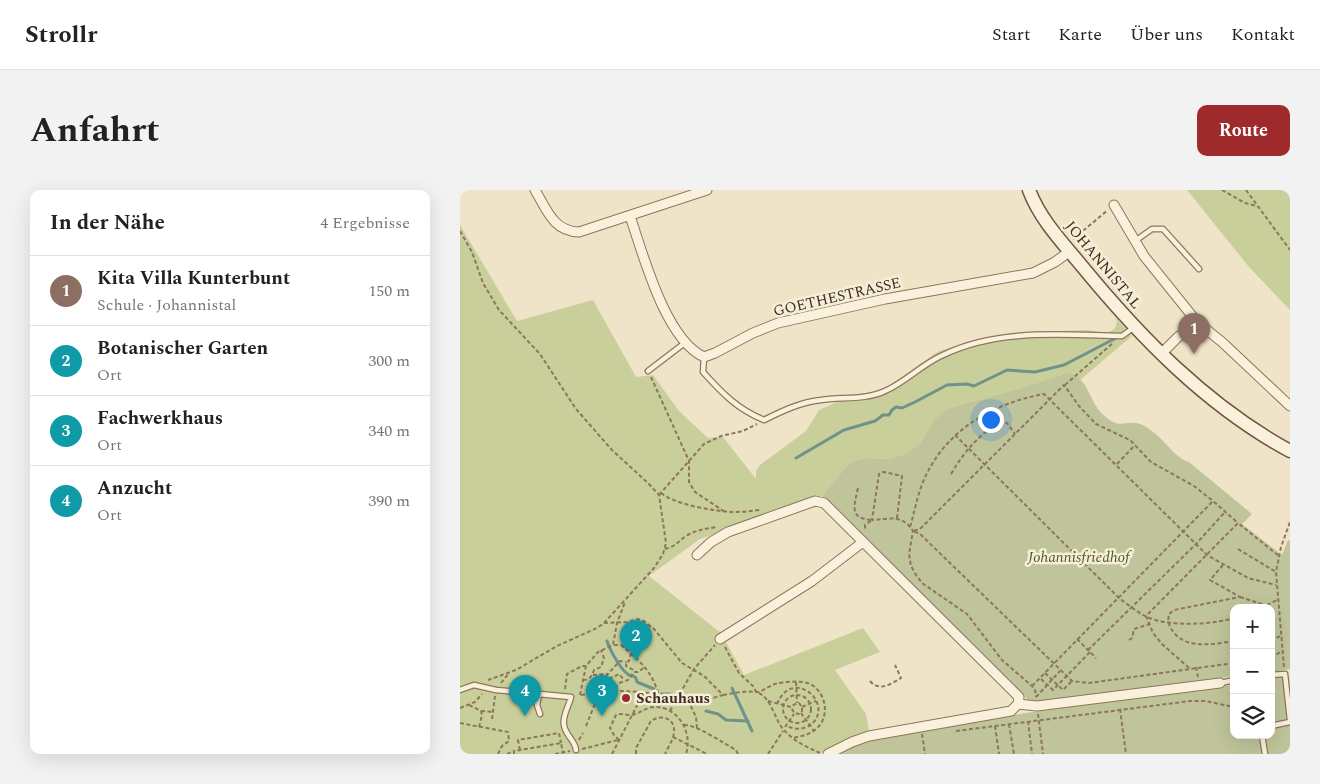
<!DOCTYPE html>
<html lang="de">
<meta charset="utf-8">
<style>
:root{--surface:#fff;--page:#f2f2f2;--text:#222;--muted:#767676;--line:#e0e0e0;--accent:#9e2a2b}
body{margin:0;font-family:Spectral,serif;background:var(--page);color:var(--text)}
.controls{position:absolute;right:15px;bottom:15px;display:grid;overflow:hidden;border-radius:10px;box-shadow:0 5px 20px #0002}
.controls button{width:45px;height:45px;display:grid;place-items:center;padding:0;border:0;border-bottom:1px solid var(--line);background:var(--surface);color:var(--text);font:25px sans-serif}
.you{position:absolute;left:530px;top:229px;width:18px;height:18px;margin:-12px;border:4px solid #fff;border-radius:50%;background:#1a73e8;box-shadow:0 0 0 8px #1a73e833}
.badge{display:grid;place-items:center;width:32px;height:32px;border-radius:50%;background:var(--accent);color:#fff;font-size:16px;font-weight:700}
.pin{position:absolute;translate:-50% -41px;filter:drop-shadow(0 1px 2px #0008)}
.pin::after{content:'';position:absolute;top:26px;width:18px;height:15px;background:inherit;clip-path:polygon(0 0,100% 0,50% 100%)}
.list{margin:0;padding:0;list-style:none}
h2{display:flex;justify-content:space-between;align-items:center;height:65px;margin:0;padding:0 20px;font-size:21px}
h2 small{font-size:16px;font-weight:400;color:var(--muted)}
.list li{display:grid;grid-template-columns:32px 1fr auto;gap:15px;align-items:center;box-sizing:border-box;height:70px;padding:0 20px;border-top:1px solid var(--line)}
.list b{display:block;font-size:19px;white-space:nowrap}
.list p{margin:0;font-size:16px;white-space:nowrap;color:var(--muted)}
.list em{font-size:16px;font-style:normal;color:var(--muted)}
.icon{flex:none;width:28px;height:28px;fill:none;stroke:currentColor;stroke-width:2;stroke-linecap:round;stroke-linejoin:round}
.map{position:relative;flex:none;width:830px;height:564px;overflow:hidden;border-radius:10px}
header{display:flex;align-items:center;gap:30px;box-sizing:border-box;height:70px;padding:0 25px;background:var(--surface);border-bottom:1px solid var(--line)}
header strong{font-size:24px}
nav{display:flex;gap:28px;margin-inline-start:auto;font-size:18px}
.intro{display:flex;align-items:center;justify-content:space-between;box-sizing:border-box;height:120px;padding:0 30px}
h1{margin:0;font-size:35px}
.button{padding:12px 22px;border-radius:10px;background:var(--accent);color:#fff;font-size:18px;font-weight:700}
main{display:flex;gap:30px;padding:0 30px}
aside{flex:1;background:var(--surface);border-radius:10px;box-shadow:0 5px 20px #0002}
.map>svg:first-child{display:block}
.green{fill:#c9cf9b}
.cemetery{fill:#bfc49a}
.lines{fill:none;stroke-linecap:round;stroke-linejoin:round}
.stream{stroke:#6f938a;stroke-width:3}
.service-casing{stroke:#8d765c;stroke-width:7}
.minor-casing{stroke:#8d765c;stroke-width:11}
.secondary-casing{stroke:#6f573f;stroke-width:15}
.path{stroke:#8d765c;stroke-width:2;stroke-dasharray:4 2.5;stroke-linecap:butt}
.service{stroke:#faf1dc;stroke-width:4.5}
.minor{stroke:#faf1dc;stroke-width:9}
.secondary{stroke:#faf1dc;stroke-width:12}
.poi-dot{fill:#9e2a2b;stroke:#f7eed8;stroke-width:2}
.labels{text-anchor:middle;dominant-baseline:central;stroke-width:5;stroke-linejoin:round;paint-order:stroke}
.street-label{font-size:15px;fill:#3d2e20;stroke:#f7eed8}
.park-label{font-size:15px;font-style:italic;fill:#4d5a26;stroke:#f7eed8}
.poi-label{font-size:15px;font-weight:bold;fill:#3d2e20;stroke:#f7eed8;text-anchor:start}
</style>
<header>
<strong>Strollr</strong>
<nav><a>Start</a><a>Karte</a><a>Über uns</a><a>Kontakt</a></nav>
</header>
<div class="intro"><h1>Anfahrt</h1><a class="button">Route</a></div>
<main>
<aside>
<h2>In der Nähe<small>4 Ergebnisse</small></h2>
<ul class="list">
<li><span class="badge" style="background:#8d6e63">1</span><div><b>Kita Villa Kunterbunt</b><p>Schule · Johannistal</p></div><em>150 m</em></li>
<li><span class="badge" style="background:#0f9aa8">2</span><div><b>Botanischer Garten</b><p>Ort</p></div><em>300 m</em></li>
<li><span class="badge" style="background:#0f9aa8">3</span><div><b>Fachwerkhaus</b><p>Ort</p></div><em>340 m</em></li>
<li><span class="badge" style="background:#0f9aa8">4</span><div><b>Anzucht</b><p>Ort</p></div><em>390 m</em></li>
</ul>
</aside>
<div class="map">
<svg width="830" height="564" viewBox="0 0 830 564">
<rect width="100%" height="100%" fill="#f0e4c8"/>
<!-- green -->
<g class="green">
<polygon points="727,0 830,0 830,120 789,77"/>
<polygon points="0,35 57,131 133,110 176,187 193,185 219,221 248,248 263,247 296,289 296,281 300,275 346,241 359,220 377,212 378,206 408,203 424,199 479,161 509,152 551,143 627,140 646,143 651,141 655,138 657,132 655,127 672,146 620,190 611,182 473,231 461,252 447,263 430,269 408,268 385,278 362,306 240,349 189,386 261,443 284,485 403,438 420,462 375,480 406,524 409,541 363,561 359,564 0,564"/>
</g>
<!-- cemetery -->
<g class="cemetery">
<path d="M611,182C615,186 622,190 625,195C634,211 635,221 653,232C660,236 668,232 676,233C683,234 688,238 693,242C706,251 714,267 729,272L792,324L782,334L822,365L828,350L830,351V479L811,482V418H774V486L571,513L362,306L385,278L395,271L408,268L430,269L447,263L461,252L473,231L488,219L566,197Z"/>
<path d="M822,487L825,512L830,511V564H377C413,546 455,542 495,535C588,518 680,507 774,495V545H811V488Z"/>
</g>
<g class="lines">
<!-- stream -->
<g class="stream">
<polyline points="336,268 384,240 415,231 423,225 429,225 432,220 436,217 442,218 455,212 487,195 507,194 514,196 547,180 575,182 604,175 656,148"/>
<path d="M147,451C150,460 162,483 171,486"/>
<polyline points="173,486 176,488 177,492 194,499"/>
<polyline points="272,498 292,541"/>
<polyline points="201,504 211,504 215,508"/>
<polyline points="246,521 258,524 266,530 288,531"/>
</g>
<defs>
<g id="service">
<polyline points="675,51 692,39 703,39 739,79"/>
<path d="M244,167L243,182C262,203 277,219 304,230C322,221 341,212 361,210C381,207 406,210 425,201C446,192 462,174 483,165C538,138 603,145 662,146L673,138"/>
<polyline points="188,181 226,152"/>
<polyline points="811,485 825,484 830,530"/>
<polyline points="761,493 774,490"/>
<path d="M0,500L14,495L36,500L111,507C109,516 102,526 104,535C105,545 115,550 116,560"/>
<polyline points="79,504 77,515 80,524"/>
<polyline points="811,536 830,532"/>
<polyline points="802,545 805,564"/>
</g>
<g id="minor">
<path d="M75,0C87,20 93,41 119,42L247,0"/>
<polyline points="654,15 684,66 737,132 762,152 830,216"/>
<path d="M170,26C183,64 205,149 244,167L255,163L293,143L318,133L425,109L573,83L595,72L610,61"/>
<polyline points="701,164 718,147 737,132"/>
<polyline points="237,365 251,352 268,342 355,311 364,313 559,507 558,514 551,521 409,546 392,552 368,564"/>
<polyline points="260,449 352,391 403,352"/>
<polyline points="558,514 577,516 760,493"/>
</g>
<path id="secondary" d="M569,0C580,29 601,51 621,75C680,147 747,216 830,261"/>
</defs>
<!-- service casing -->
<use href="#service" class="service-casing"/>
<!-- minor casing -->
<use href="#minor" class="minor-casing"/>
<!-- secondary casing -->
<use href="#secondary" class="secondary-casing"/>
<!-- path -->
<g class="path">
<polyline points="762,0 785,13 797,16"/>
<polyline points="786,0 830,60"/>
<polyline points="0,41 12,62 23,93 39,120 80,164 116,219 152,260 189,294 199,305 206,353 203,364 194,378 144,433 137,438 97,456 56,480 28,490"/>
<polyline points="613,49 648,20"/>
<polyline points="191,187 229,271 229,292 235,302 265,322"/>
<polyline points="605,195 654,152"/>
<path d="M495,245L659,408C667,414 676,421 685,426C706,437 751,435 774,428"/>
<polyline points="657,274 675,255"/>
<path d="M491,284C506,259 515,250 538,232L547,233L555,244"/>
<path d="M398,298C394,316 389,329 412,330L405,335V340"/>
<path d="M201,303C216,315 254,321 273,322C282,322 291,321 300,320"/>
<polyline points="199,305 244,254 261,246 283,241 297,234"/>
<path d="M437,328L442,286L424,282L419,284L412,330C430,329 442,324 453,341L449,364L451,376L456,385L462,393L507,424L542,470L572,496L575,500L576,507"/>
<path d="M450,337C454,324 456,312 460,300C479,244 529,214 584,204L747,365L788,388L816,395"/>
<path d="M205,359C217,356 217,352 226,346C235,340 245,339 257,337"/>
<polyline points="778,359 816,382"/>
<path d="M763,375L750,390L780,407L714,420L709,424L708,431C717,461 750,455 774,451"/>
<polyline points="780,407 805,415"/>
<polyline points="801,418 817,410"/>
<polyline points="144,433 167,432 178,429 184,431 194,439 222,473 244,486 263,505 253,508 217,511"/>
<polyline points="617,449 636,468"/>
<polyline points="669,450 672,448 674,439 690,434"/>
<polyline points="811,451 820,446"/>
<path d="M154,455H161C186,476 195,485 202,518"/>
<path d="M265,457L279,483L294,497L296,502C311,506 314,528 323,539C333,551 347,557 360,563"/>
<polyline points="165,458 178,444 191,436"/>
<polyline points="628,460 736,354 765,322"/>
<polyline points="171,463 169,471 166,472 166,476 175,481"/>
<polyline points="811,468 822,461"/>
<polyline points="774,473 629,493 612,491 460,344 453,341 460,339 604,195 619,216 636,234 670,250 691,272 734,296 753,311 778,333"/>
<polyline points="736,477 738,487"/>
<polyline points="824,477 816,382 821,357 830,332"/>
<polyline points="729,478 702,454 693,443 686,426 778,333 819,366"/>
<polyline points="585,483 603,500 612,491"/>
<polyline points="133,485 148,484"/>
<polyline points="149,489 159,484 164,490"/>
<polyline points="581,489 593,500 630,462"/>
<path d="M123,490C130,490 132,486 134,480L141,477L144,468L141,460"/>
<path d="M410,491C419,502 431,494 441,488L435,475"/>
<polyline points="336,492 337,513"/>
<polyline points="41,493 49,483"/>
<polyline points="572,496 753,311"/>
<polyline points="155,498 159,493 168,490 174,482 178,482 185,477"/>
<polyline points="105,499 107,484 122,476 125,476"/>
<polyline points="139,503 139,500 151,494 155,498 156,502"/>
<polyline points="128,504 131,497 144,488 160,471 166,472"/>
<polyline points="120,505 126,476 138,462 153,455 157,433 165,412"/>
<polyline points="121,505 161,501 184,502 200,507"/>
<path d="M263,505C270,504 276,502 283,502C288,501 293,502 298,502C305,500 309,496 315,494C323,492 335,491 343,492C365,495 373,526 355,540C349,545 341,546 333,548"/>
<circle cx="337" cy="519" r="14"/>
<polyline points="576,507 600,481"/>
<polyline points="228,510 236,527 237,538"/>
<polyline points="308,511 331,517 335,514 339,513 342,517 342,521 339,524 334,523 331,517"/>
<path d="M317,514C333,475 378,516 349,536C341,540 334,539 326,536"/>
<polyline points="9,515 21,521 22,525 19,537"/>
<polyline points="342,517 356,511"/>
<polyline points="0,518 15,512 22,504"/>
<polyline points="660,519 666,564"/>
<polyline points="21,521 34,522"/>
<polyline points="210,521 234,479 255,455"/>
<polyline points="341,523 354,541"/>
<polyline points="578,524 583,564"/>
<polyline points="32,529 35,506"/>
<polyline points="568,531 572,564"/>
<polyline points="0,533 48,542 49,551 42,556 38,564"/>
<polyline points="549,534 554,564"/>
<path d="M224,535C235,534 265,554 276,560L278,564"/>
<polyline points="126,536 139,504"/>
<polyline points="535,536 539,564"/>
<polyline points="325,537 334,524"/>
<polyline points="496,541 730,511 745,511 774,517"/>
<polyline points="462,544 465,564"/>
<polyline points="213,547 247,564"/>
<polyline points="119,550 123,543"/>
<path d="M159,550L154,545L150,538L156,525C161,523 165,525 171,525C179,524 185,518 193,517C218,516 233,542 226,564"/>
<polyline points="122,559 158,550"/>
<polyline points="60,560 58,550 99,543 101,553"/>
<polyline points="47,564 54,561"/>
<polyline points="54,564 54,561 101,553 103,563"/>
<polyline points="95,564 110,561"/>
<polyline points="152,564 184,502"/>
<path d="M176,564V558L191,531C201,524 215,528 214,541C214,549 208,557 205,564"/>
<polyline points="308,564 323,541"/>
</g>
<!-- service -->
<use href="#service" class="service"/>
<!-- minor -->
<use href="#minor" class="minor"/>
<!-- secondary -->
<use href="#secondary" class="secondary"/>
</g>
<!-- markers -->
<circle class="poi-dot" cx="166" cy="508" r="5"/>
<g class="labels">
<!-- street labels -->
<g class="street-label">
<text transform="translate(643 75) rotate(50)">JOHANNISTAL</text>
<text transform="translate(377 107) rotate(-13)">GOETHESTRASSE</text>
</g>
<!-- park labels -->
<g class="park-label">
<text x="619" y="367">Johannisfriedhof</text>
</g>
<!-- poi labels -->
<g class="poi-label">
<text x="176" y="508">Schauhaus</text>
</g>
</g>
</svg>
<div class="controls">
<button>+</button>
<button>−</button>
<button><svg class="icon" aria-label="layers" viewBox="0 0 24 24"><path d="M12 4l9 5-9 5-9-5zM3 14l9 5 9-5"/></svg></button>
</div>
<div class="you"></div>
<div class="pin badge" style="left:734px;top:164px;background:#8d6e63">1</div>
<div class="pin badge" style="left:176px;top:471px;background:#0f9aa8">2</div>
<div class="pin badge" style="left:142px;top:526px;background:#0f9aa8">3</div>
<div class="pin badge" style="left:65px;top:526px;background:#0f9aa8">4</div>
</div>
</main>
